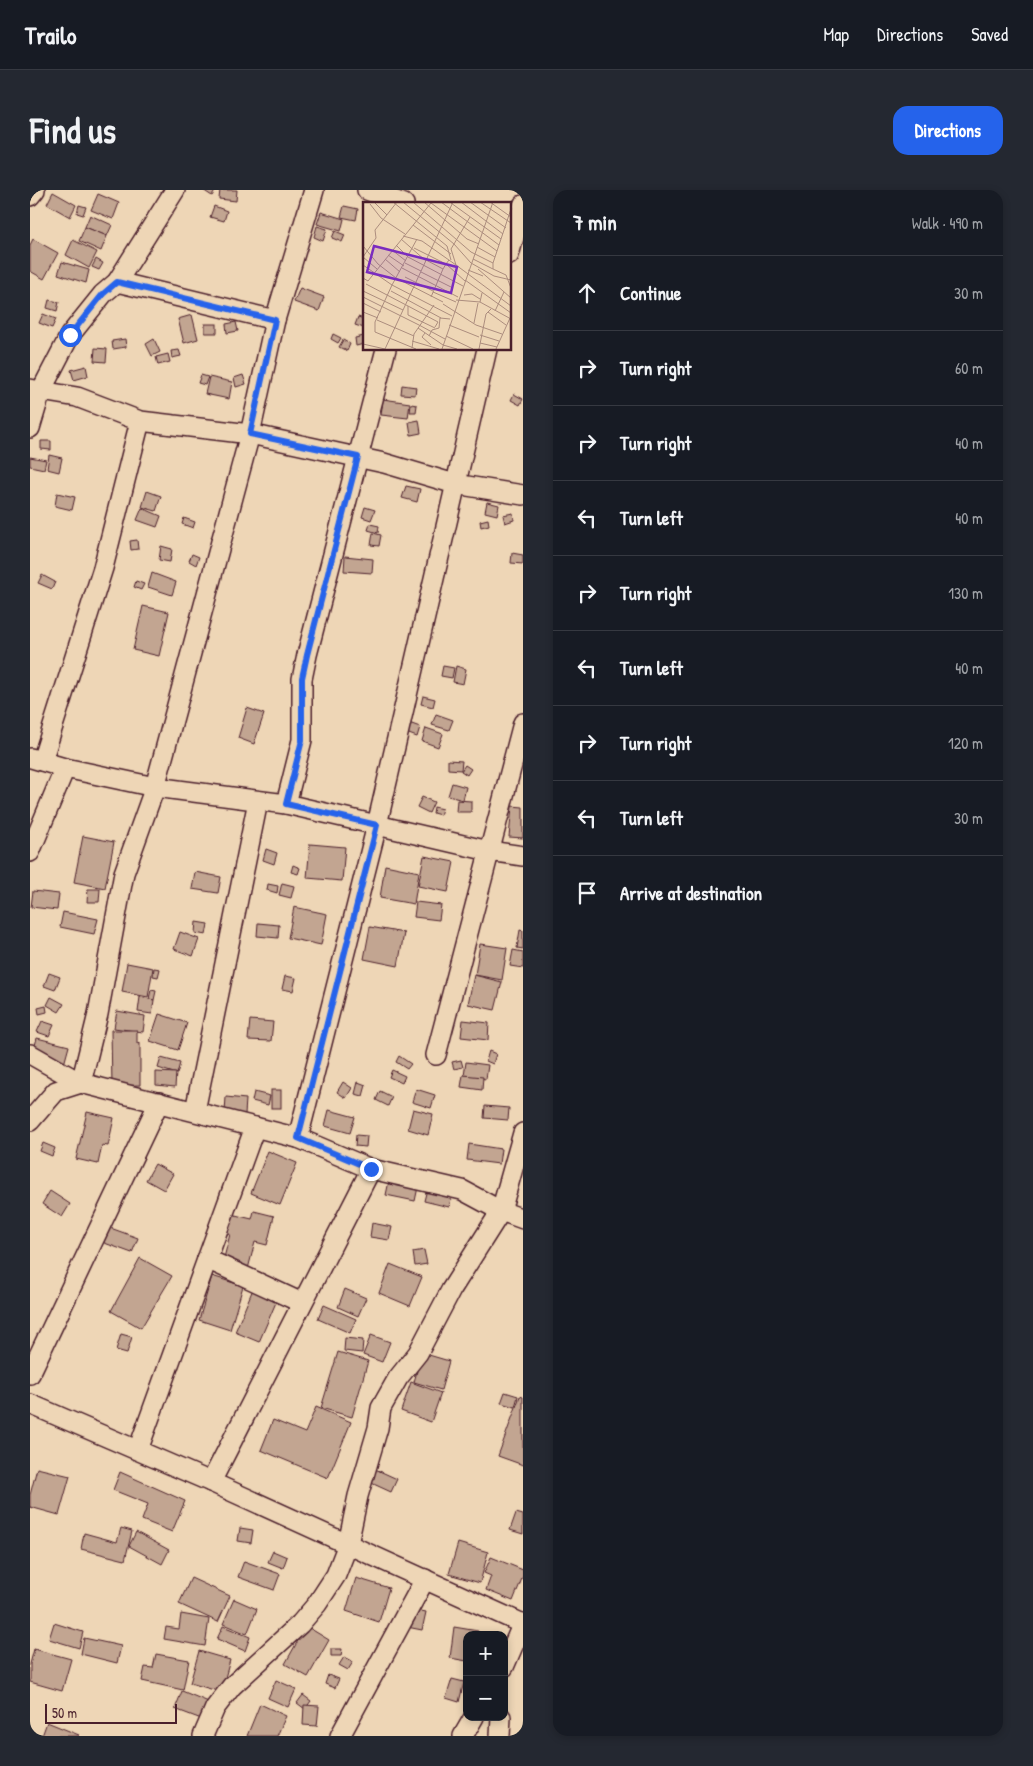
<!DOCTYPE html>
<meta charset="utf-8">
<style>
:root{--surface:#171b24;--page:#242831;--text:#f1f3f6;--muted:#9ea1a6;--line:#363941;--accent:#2563eb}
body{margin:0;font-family:"Patrick Hand",sans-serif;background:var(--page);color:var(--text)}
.controls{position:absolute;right:15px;bottom:15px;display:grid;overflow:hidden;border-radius:10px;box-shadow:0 2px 8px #0003}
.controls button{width:45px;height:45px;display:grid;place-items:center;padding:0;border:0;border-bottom:1px solid var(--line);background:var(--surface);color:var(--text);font:25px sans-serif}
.scale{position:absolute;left:15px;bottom:12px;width:132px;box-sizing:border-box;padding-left:5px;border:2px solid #4a1f2b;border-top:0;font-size:14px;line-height:18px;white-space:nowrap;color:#4a1f2b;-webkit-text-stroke:4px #eed6b6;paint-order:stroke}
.stop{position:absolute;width:15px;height:15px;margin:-11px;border:4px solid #2563eb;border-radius:50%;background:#fff}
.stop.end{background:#2563eb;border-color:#fff;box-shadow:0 1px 5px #0008}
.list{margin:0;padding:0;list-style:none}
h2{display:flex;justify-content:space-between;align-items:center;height:65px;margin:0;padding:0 20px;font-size:21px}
h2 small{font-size:16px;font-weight:400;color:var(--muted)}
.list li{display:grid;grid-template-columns:32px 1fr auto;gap:15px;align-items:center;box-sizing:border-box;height:75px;padding:0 20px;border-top:1px solid var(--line)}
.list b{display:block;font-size:19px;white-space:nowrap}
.list em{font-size:16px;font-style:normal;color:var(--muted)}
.icon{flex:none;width:28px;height:28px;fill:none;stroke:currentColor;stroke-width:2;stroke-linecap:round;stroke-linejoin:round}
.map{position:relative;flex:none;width:493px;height:1546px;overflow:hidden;border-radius:15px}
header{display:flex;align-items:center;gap:30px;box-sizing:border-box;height:70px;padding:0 25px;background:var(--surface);border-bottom:1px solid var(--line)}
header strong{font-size:24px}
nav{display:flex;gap:28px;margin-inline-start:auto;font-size:18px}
.intro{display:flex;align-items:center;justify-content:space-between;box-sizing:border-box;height:120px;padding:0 30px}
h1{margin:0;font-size:35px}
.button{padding:12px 22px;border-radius:15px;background:var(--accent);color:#fff;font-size:18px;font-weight:700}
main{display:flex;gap:30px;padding:0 30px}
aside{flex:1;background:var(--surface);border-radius:15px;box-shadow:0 2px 8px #0003}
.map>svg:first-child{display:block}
.building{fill:#c2a591;stroke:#4a1f2b}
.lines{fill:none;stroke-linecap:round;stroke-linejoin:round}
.minor-casing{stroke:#4a1f2b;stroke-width:22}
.minor{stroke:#eed6b6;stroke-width:19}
.route{stroke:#2563eb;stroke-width:6}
.inset-road{fill:none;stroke:#ac8d7e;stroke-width:1}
.view{fill:#7b2cbf;fill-opacity:0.15;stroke:#7b2cbf;stroke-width:2.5}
.inset-edge{fill:none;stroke:#4a1f2b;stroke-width:2.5}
</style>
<header>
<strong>Trailo</strong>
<nav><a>Map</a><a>Directions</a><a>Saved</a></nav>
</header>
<div class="intro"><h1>Find us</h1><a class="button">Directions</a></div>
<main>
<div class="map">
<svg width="493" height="1546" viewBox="0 0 493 1546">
<rect width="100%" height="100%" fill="#eed6b6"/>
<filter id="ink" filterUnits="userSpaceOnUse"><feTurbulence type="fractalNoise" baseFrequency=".02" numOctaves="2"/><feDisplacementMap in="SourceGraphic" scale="10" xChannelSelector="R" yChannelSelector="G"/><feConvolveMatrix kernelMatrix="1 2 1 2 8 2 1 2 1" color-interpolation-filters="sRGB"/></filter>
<g filter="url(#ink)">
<!-- building -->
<g class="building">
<polygon points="173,0 186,0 182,6"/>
<polygon points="190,0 207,0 206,11 189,9"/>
<polygon points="23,2 46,15 40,27 17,14"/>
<polygon points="68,4 89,13 83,29 61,20"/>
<polygon points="49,15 56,17 53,25 47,23"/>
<polygon points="184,16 197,21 194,31 180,27"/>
<polygon points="314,16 328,19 326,30 311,27"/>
<polygon points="291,22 314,29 311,41 287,34"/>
<polygon points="60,25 82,35 77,46 55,37"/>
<polygon points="287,36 297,39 293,51 284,47"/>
<polygon points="55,37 77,46 71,61 49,51"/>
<polygon points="305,41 315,45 312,52 302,48"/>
<polygon points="3,49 28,63 14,89 0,81 0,55"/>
<polygon points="43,50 67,62 59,78 36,65"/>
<polygon points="66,69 73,73 69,80 62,77"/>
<polygon points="32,72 59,80 56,93 28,84"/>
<polygon points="270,98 294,107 289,121 264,112"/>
<polygon points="19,110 29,112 27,121 17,118"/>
<polygon points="13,124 26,129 22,138 9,133"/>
<polygon points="162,125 168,149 154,153 148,129"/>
<polygon points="328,127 334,129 334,138 325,135"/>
<polygon points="206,132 208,141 197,143 196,134"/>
<rect x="175" y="134" width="12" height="9"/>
<polygon points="303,144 311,148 308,153 301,149"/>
<polygon points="334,146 334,154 326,156 325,148"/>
<polygon points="95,149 96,157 83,159 82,151"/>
<polygon points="124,149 130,162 122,166 116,154"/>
<polygon points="313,150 320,154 317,161 309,157"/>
<polygon points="65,158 77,159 76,172 64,171"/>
<polygon points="149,160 151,166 142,168 141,161"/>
<polygon points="138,164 140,172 128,175 126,167"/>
<polygon points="56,176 58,186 44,190 41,180"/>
<polygon points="171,185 178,187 175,195 168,193"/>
<polygon points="213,185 216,194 206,197 204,188"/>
<polygon points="179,187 202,192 199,209 175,204"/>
<polygon points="372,195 386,197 385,205 371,204"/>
<polygon points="484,204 493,209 490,215 481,210"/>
<polygon points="353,209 380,213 378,228 351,225"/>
<polygon points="381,214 387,215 386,222 380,222"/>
<polygon points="389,230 391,243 381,245 379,232"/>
<polygon points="11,251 21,251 21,260 11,259"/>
<polygon points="19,265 32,268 29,282 17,279"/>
<polygon points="0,267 16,270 14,279 0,276"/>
<polygon points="376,296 390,299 387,312 372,308"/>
<polygon points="117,301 131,306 126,321 112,317"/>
<polygon points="27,303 45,307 42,320 25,316"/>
<polygon points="457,312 469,315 467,325 455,322"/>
<polygon points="335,317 345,320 341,330 332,327"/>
<polygon points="112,318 131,326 127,337 107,330"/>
<polygon points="483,323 484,330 475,333 473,325"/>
<polygon points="154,328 165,332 163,338 152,334"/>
<polygon points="458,329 459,335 451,337 450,331"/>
<polygon points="340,334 349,336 348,343 338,340"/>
<polygon points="343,343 351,345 349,356 341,355"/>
<polygon points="107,350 108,359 101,360 100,351"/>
<polygon points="131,356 142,359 140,372 129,370"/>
<polygon points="482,363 493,365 493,374 481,373"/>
<polygon points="162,364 169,367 166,375 159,371"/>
<polygon points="315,366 343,369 342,383 314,381"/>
<polygon points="122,383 146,392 142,405 118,397"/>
<polygon points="12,385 25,392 22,399 8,393"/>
<polygon points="106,391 114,394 111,400 104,397"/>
<polygon points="113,416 139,422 129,466 103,460"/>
<polygon points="413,476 424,478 422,488 411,486"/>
<polygon points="426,476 436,479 433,494 423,492"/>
<polygon points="393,506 405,509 403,517 391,514"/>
<polygon points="217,518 234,524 224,554 208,548"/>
<polygon points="406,524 423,530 419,540 402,535"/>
<polygon points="379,533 390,537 387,547 376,543"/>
<polygon points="396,538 413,544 408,557 392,551"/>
<polygon points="418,570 432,571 431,580 418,579"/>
<polygon points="435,575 441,579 437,585 431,581"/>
<polygon points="422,593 436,597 433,610 418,606"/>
<polygon points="392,607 404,612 399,623 387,617"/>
<polygon points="427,610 441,611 441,622 426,622"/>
<polygon points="482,616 493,617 493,648 479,647"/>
<polygon points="404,617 412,619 410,625 403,623"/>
<polygon points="53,646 84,652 75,698 44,692"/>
<polygon points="280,654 315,657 312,691 277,688"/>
<polygon points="236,659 247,663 244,674 233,670"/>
<polygon points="394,666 424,672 418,702 388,696"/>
<polygon points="263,675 270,678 268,684 261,682"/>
<polygon points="355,675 389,682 384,714 350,708"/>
<polygon points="165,682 191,687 188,703 162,699"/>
<polygon points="252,693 264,696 261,708 249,705"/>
<polygon points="238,694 248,696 247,703 237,700"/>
<polygon points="58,699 70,699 69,712 57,712"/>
<polygon points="3,701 29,704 27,720 1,717"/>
<polygon points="386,712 411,715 409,730 384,727"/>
<polygon points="264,717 297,724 291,755 258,748"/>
<polygon points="33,722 68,729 64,744 30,737"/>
<polygon points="166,732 178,734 176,745 165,743"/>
<polygon points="228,733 249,735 248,748 227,746"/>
<polygon points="340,737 374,743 368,776 334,769"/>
<polygon points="490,740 493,741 493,759 487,758"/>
<polygon points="150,742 169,749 163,766 144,759"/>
<polygon points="450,754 477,758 472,790 445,785"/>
<polygon points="483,760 493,762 493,778 480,776"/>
<polygon points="97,773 123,778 118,807 92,802"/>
<polygon points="124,778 130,779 128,787 123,786"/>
<polygon points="19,783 30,787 25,800 14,796"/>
<polygon points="444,785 472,792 465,820 438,814"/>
<polygon points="255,786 266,788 263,801 252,799"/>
<polygon points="121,800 126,801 124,810 119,809"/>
<polygon points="21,807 34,814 29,822 17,815"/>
<polygon points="110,807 124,810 122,824 108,822"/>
<polygon points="16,816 17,822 9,824 8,818"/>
<polygon points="87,821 115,826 113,842 84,838"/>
<polygon points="129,824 157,833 148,860 120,851"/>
<polygon points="220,830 243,832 241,851 218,850"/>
<polygon points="433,830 459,833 458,850 431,847"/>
<polygon points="12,831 24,835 19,846 7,842"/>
<polygon points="81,840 107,840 107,853 110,852 110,895 82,896"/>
<polygon points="7,848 39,856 33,878 1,870"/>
<polygon points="459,861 466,864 463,874 456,871"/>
<polygon points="369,866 381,874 377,879 366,872"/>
<polygon points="131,868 150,873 147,884 128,878"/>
<polygon points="431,870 433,877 424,879 422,872"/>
<polygon points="436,872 458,875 456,889 434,886"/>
<polygon points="362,880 375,886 372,893 359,887"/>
<polygon points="126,882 146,883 145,897 126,895"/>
<polygon points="433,885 453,887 452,900 431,897"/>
<polygon points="313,892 322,898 316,908 307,902"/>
<polygon points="328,892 336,895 333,906 325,904"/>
<polygon points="386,899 405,905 401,918 382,912"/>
<rect x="241" y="900" width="10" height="18"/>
<polygon points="350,901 362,907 358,916 346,910"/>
<polygon points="224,902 240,906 238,915 222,911"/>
<polygon points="196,907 216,909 215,924 195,922"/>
<polygon points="455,916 479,918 478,930 454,928"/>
<polygon points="383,919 403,924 398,945 378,939"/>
<polygon points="299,920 325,927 320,943 295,936"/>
<polygon points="57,922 84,928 78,956 72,955 68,974 46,969"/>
<polygon points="326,945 337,946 336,957 325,956"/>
<polygon points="13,953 25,958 22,966 10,961"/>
<polygon points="439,954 471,959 469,974 437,970"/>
<polygon points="238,961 267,973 250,1015 221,1003"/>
<polygon points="125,974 143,984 134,1000 116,990"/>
<polygon points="359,991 388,997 385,1011 356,1005"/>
<polygon points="397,999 422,1005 419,1017 394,1011"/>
<polygon points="20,1001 40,1014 32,1027 12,1014"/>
<polygon points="224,1021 244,1026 237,1055 225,1052 218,1079 193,1072 200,1044 196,1044 201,1024 222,1029"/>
<polygon points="342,1033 362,1037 359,1050 340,1047"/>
<polygon points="75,1036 108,1048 102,1063 69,1051"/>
<polygon points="394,1060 397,1074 385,1076 383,1062"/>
<polygon points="110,1068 142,1086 111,1138 81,1121"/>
<polygon points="360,1074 392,1087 380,1116 349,1103"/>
<polygon points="182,1086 213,1096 200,1140 169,1130"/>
<polygon points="223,1099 247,1110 229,1152 205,1142"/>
<polygon points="315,1099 336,1108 328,1126 308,1117"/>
<polygon points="294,1115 326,1129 320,1143 288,1129"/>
<polygon points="91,1144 102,1147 97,1163 86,1160"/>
<polygon points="341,1145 360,1152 352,1172 333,1165"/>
<polygon points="315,1148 333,1150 332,1163 314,1161"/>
<polygon points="308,1162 338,1171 322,1227 291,1218"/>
<polygon points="392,1163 419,1171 411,1200 384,1192"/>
<polygon points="381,1192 411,1203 401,1232 371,1221"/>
<polygon points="475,1202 488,1206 485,1217 471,1213"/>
<polygon points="490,1206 493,1207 493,1275 468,1266"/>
<polygon points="286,1217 321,1232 298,1288 231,1260 243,1230 275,1243"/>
<polygon points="7,1278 40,1286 29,1325 0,1317 0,1305"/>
<polygon points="343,1278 367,1289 361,1302 337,1291"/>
<polygon points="90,1282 155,1311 142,1342 112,1330 118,1314 83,1300"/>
<polygon points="486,1323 493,1325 493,1344 480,1340"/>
<polygon points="91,1338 102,1341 95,1370 51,1359 54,1343 87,1352"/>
<polygon points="210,1338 223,1340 221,1353 208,1351"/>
<polygon points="106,1342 139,1360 132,1374 99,1356"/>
<polygon points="428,1353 458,1362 450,1393 419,1384"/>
<polygon points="243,1361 257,1367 253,1378 238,1372"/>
<polygon points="461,1367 493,1380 493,1386 483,1411 456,1400 461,1386 454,1383"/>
<polygon points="214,1371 250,1384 244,1400 208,1387"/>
<polygon points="161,1388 200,1406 188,1432 149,1414"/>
<polygon points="326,1388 359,1398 349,1432 316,1421"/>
<polygon points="204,1409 227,1419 217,1444 193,1434"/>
<polygon points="381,1419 396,1422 392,1440 377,1437"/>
<polygon points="151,1424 179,1429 175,1456 134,1449 136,1437 149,1439"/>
<polygon points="24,1433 53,1442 49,1458 19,1449"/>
<polygon points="193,1436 220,1447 215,1461 187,1449"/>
<polygon points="276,1436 299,1450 278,1487 255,1474"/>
<polygon points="424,1437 448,1441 448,1445 437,1445 437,1471 420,1468"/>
<polygon points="54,1448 91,1456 87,1473 51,1464"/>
<polygon points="4,1459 41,1469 32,1501 0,1492 0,1474"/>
<polygon points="301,1459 312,1459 311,1466 301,1466"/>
<polygon points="169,1461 200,1470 191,1502 160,1493"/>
<polygon points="126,1464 159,1470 153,1500 112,1491 115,1477 123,1478"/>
<polygon points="314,1467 323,1472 318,1480 309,1475"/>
<polygon points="298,1485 309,1489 305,1498 295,1494"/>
<polygon points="422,1489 434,1492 429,1512 416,1508"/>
<polygon points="246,1490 266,1499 258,1517 238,1508"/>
<polygon points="152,1501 181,1513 174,1530 145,1519"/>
<polygon points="273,1505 281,1511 275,1519 267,1513"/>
<polygon points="230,1514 256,1526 247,1546 217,1546"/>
<polygon points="274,1515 289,1516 287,1536 273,1535"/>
<polygon points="17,1532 49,1545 48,1546 12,1546"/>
</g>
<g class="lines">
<defs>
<g id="minor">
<polyline points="337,0 374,14"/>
<polyline points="0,6 5,0"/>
<polyline points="479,65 493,15"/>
<polyline points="87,92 245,130"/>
<polyline points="0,199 11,201 40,145 73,104 87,92 145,0"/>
<polyline points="0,238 11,201 47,207 110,231"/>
<polyline points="1,568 35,578 125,597 256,614 459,661 493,666"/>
<polyline points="12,571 73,378 110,231 220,244 354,273 425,294 493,305"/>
<polyline points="256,614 272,550 272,489 277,465 356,159"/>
<polyline points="0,662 35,578"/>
<polyline points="0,864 51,893 268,948 341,979 432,1000 471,1021 493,1029"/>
<polyline points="406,865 493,533"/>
<polyline points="165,921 228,611"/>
<polyline points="0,931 26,901 51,893 68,824 94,683 125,597 220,244 245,130 284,0"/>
<polyline points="268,948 347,635 457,159"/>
<polyline points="177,1069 272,1113"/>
<polyline points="0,1184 129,912"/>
<polyline points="0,1214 181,1292 493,1434"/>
<polyline points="108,1260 225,937"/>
<polyline points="181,1292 341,979"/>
<polyline points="474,1477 493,1433"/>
<polyline points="173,1546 185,1518 202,1496 270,1434 287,1414 306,1385 318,1354 328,1306 348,1238 351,1218 368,1188 388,1163 421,1100 471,1021 493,943"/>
<polyline points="310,1546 395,1389"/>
<polyline points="433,1546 444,1527"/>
<polyline points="470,1546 471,1527"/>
</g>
</defs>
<!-- minor casing -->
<use href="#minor" class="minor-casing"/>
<!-- minor -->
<use href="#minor" class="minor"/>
</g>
</g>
<g class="lines" filter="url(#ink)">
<!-- route -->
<polyline class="route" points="40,145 73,104 87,92 245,130 220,244 328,267 277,465 272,488 272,550 256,614 347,635 268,948 341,979"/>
</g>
<!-- overview -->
<g transform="translate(333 12)">
<rect width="148" height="148" fill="#eed6b6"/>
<path class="inset-road" d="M11,0L24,13M30,0L84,44L88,58M40,0L91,42L108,61L131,74L148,78M50,0L108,50L130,61L148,7M61,0L104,37L116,42M78,0L136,43M98,0L140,32M107,0L143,26M117,0L148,21M127,0L148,15M88,1L138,37M7,2L18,16L42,32M107,15L88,47L93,63L148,104M50,23L88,52M40,34L59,39L93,63M38,37L63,59M54,37L29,83L89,114M33,43L45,55L100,84M0,44L15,62L33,76L80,100M114,45L132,55M51,46L83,62L80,67M29,48L43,59M25,53L41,64M0,55L13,36L12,28L34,0M0,55L14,67M22,57L37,70M110,57L130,67M63,58L80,67L68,95M86,58L83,62L102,79M42,61L58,69M130,61V67L143,73L148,86M0,63L29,83L12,120V130L53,147M39,66L95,95M115,67L148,96M105,68L120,74M58,70L88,85M42,75L70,89M0,76L5,79L68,1L134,49M102,78L148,111M3,82L45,104V113L72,126M0,89L40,108M28,89L78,116M70,90L93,100M119,91L117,100L148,117M101,93L109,92L117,97M0,95L56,123M93,98L117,100M0,101L18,110M80,102L113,123L139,132M45,104L75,120L72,125M132,109L141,90M0,110L15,116M125,110L143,123M14,118L51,134M111,121L115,101M56,123L82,137M86,123L116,135M55,126L80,143L94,147M62,131L59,135L68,143M117,133L136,139M66,134L69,128L76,126L77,116L87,117M83,134L110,147M49,139L76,147M117,141L134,145M0,142L22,147M49,146L51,132L71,103M22,147L90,0M79,147L130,0M116,147L123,112L128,107M133,147L147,116"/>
<path class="view" d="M11,44L94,65L88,91L4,70Z"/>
<rect width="148" height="148" class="inset-edge"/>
</g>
</svg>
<div class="controls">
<button>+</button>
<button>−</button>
</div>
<div class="scale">50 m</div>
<div class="stop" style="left:40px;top:145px"></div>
<div class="stop end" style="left:341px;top:979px"></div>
</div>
<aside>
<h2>7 min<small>Walk · 490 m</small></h2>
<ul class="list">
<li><svg class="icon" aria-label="ahead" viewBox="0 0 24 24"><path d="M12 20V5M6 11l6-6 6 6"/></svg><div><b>Continue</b></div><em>30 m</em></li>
<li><svg class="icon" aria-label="right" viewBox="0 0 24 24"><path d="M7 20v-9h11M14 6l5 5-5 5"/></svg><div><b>Turn right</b></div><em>60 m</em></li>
<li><svg class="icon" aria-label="right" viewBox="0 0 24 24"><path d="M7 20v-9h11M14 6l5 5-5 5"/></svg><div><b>Turn right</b></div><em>40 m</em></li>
<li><svg class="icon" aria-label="left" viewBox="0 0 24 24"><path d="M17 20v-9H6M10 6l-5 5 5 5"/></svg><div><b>Turn left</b></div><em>40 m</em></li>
<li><svg class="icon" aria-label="right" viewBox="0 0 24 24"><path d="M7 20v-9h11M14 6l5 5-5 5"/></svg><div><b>Turn right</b></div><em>130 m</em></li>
<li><svg class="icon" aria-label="left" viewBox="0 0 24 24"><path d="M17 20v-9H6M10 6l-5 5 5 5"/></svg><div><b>Turn left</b></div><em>40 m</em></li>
<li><svg class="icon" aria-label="right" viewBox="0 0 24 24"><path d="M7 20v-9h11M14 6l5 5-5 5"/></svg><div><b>Turn right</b></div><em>120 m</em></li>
<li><svg class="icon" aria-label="left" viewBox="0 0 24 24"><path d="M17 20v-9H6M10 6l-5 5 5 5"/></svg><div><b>Turn left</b></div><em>30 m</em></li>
<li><svg class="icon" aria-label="arrive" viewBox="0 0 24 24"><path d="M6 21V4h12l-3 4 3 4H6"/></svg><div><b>Arrive at destination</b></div></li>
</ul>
</aside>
</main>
